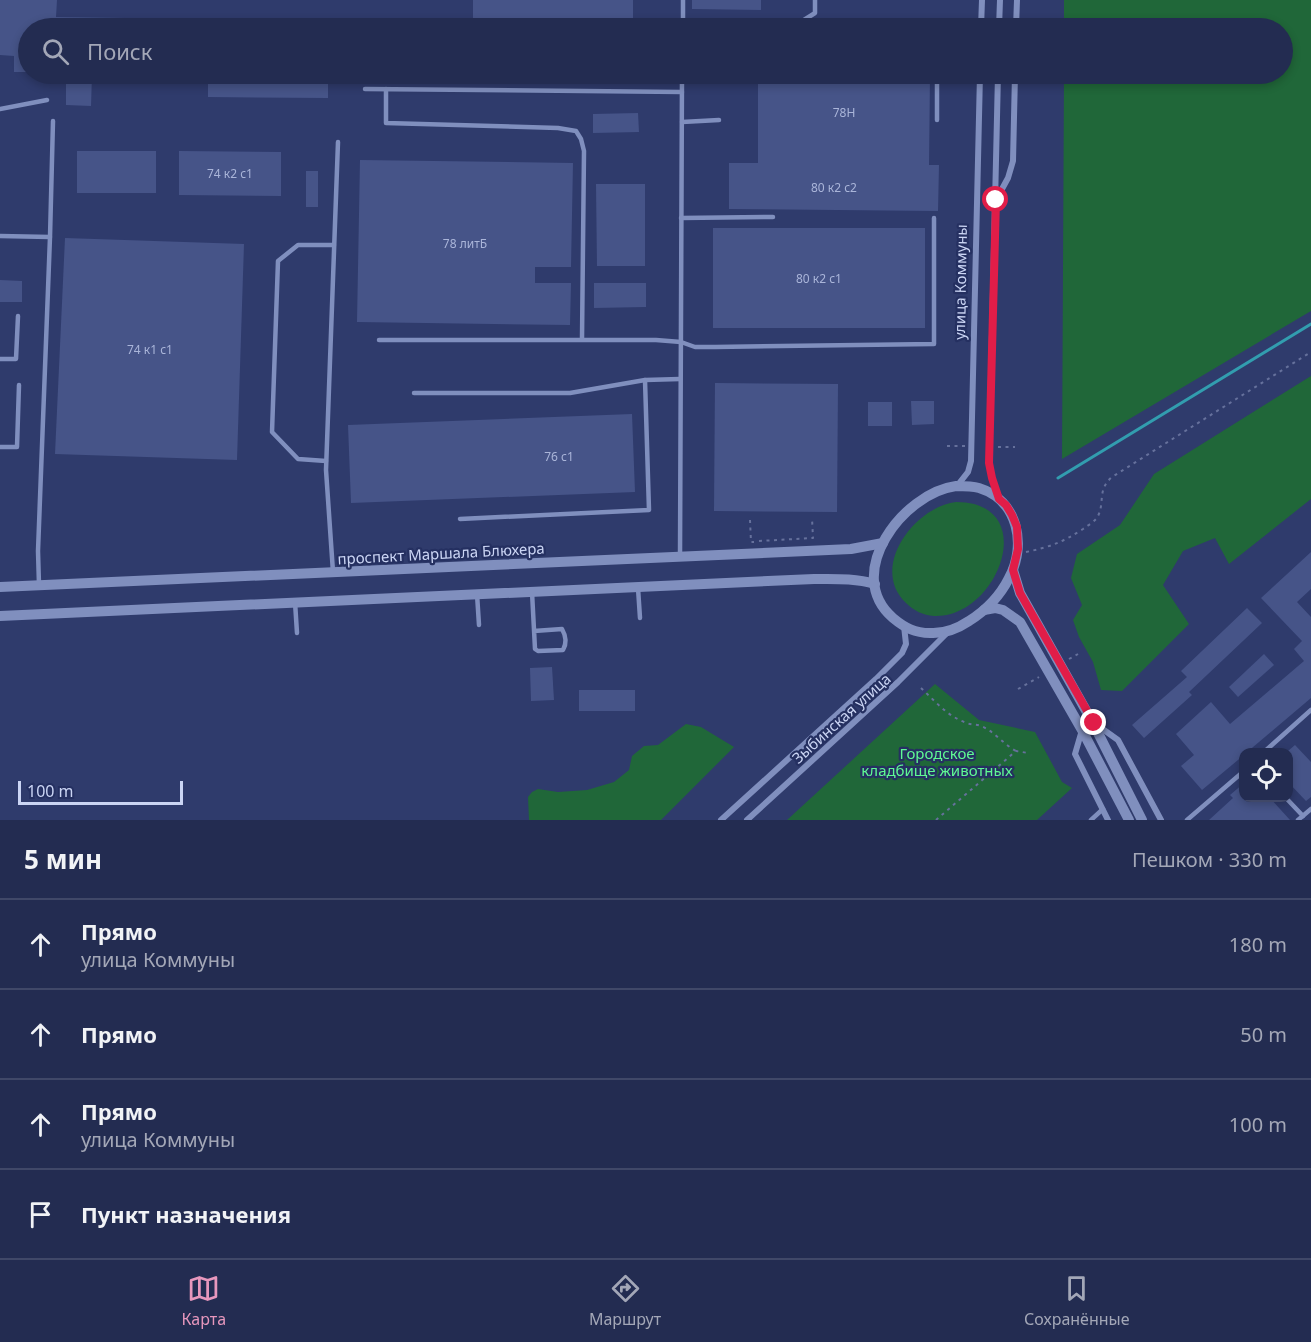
<!DOCTYPE html>
<html lang="ru">
<meta charset="utf-8">
<style>
:root{--surface:#232c51;--page:#2f385b;--text:#f1f3f6;--muted:#a3a7b7;--line:#404868;--accent:#e797bd}
body{margin:0;font-family:"Noto Sans",sans-serif;background:var(--page);color:var(--text)}
.controls{position:absolute;right:18px;bottom:18px;display:grid;overflow:hidden;border-radius:12px;box-shadow:0 3px 9px #0003}
.controls button{width:54px;height:54px;display:grid;place-items:center;padding:0;border:0;border-bottom:2px solid var(--line);background:var(--surface);color:var(--text);font:30px sans-serif}
.scale{position:absolute;left:18px;bottom:15px;width:165px;box-sizing:border-box;padding-left:6px;border:3px solid #cbd5f4;border-top:0;font-size:16px;line-height:21px;white-space:nowrap;color:#cbd5f4;-webkit-text-stroke:4px #253061;paint-order:stroke}
.stop{position:absolute;width:18px;height:18px;margin:-14px;border:4px solid #e11d48;border-radius:50%;background:#fff}
.stop.end{background:#e11d48;border-color:#fff;box-shadow:0 2px 6px #0008}
.list{margin:0;padding:0;list-style:none}
h2{display:flex;justify-content:space-between;align-items:center;height:78px;margin:0;padding:0 24px;font-size:26px}
h2 small{font-size:20px;font-weight:400;color:var(--muted)}
.list li{display:grid;grid-template-columns:39px 1fr auto;gap:18px;align-items:center;box-sizing:border-box;height:90px;padding:0 24px;border-top:2px solid var(--line)}
.list b{display:block;font-size:22px;white-space:nowrap}
.list p{margin:0;font-size:20px;white-space:nowrap;color:var(--muted)}
.list em{font-size:20px;font-style:normal;color:var(--muted)}
.icon{flex:none;width:33px;height:33px;fill:none;stroke:currentColor;stroke-width:2;stroke-linecap:round;stroke-linejoin:round}
.map{position:relative;flex:none;width:1311px;height:820px;overflow:hidden}
.search{position:absolute;background:var(--surface);box-shadow:0 3px 9px #0003;left:18px;right:18px;top:18px;height:66px;display:flex;align-items:center;gap:15px;box-sizing:border-box;padding:0 21px;border-radius:33px;color:var(--muted);font-size:22px}
.sheet{height:438px;background:var(--surface)}
nav{display:flex;justify-content:space-around;align-items:center;box-sizing:border-box;height:84px;border-top:2px solid var(--line);background:var(--surface);font-size:16px;color:var(--muted)}
nav a{display:grid;justify-items:center;gap:3px}
nav .on{color:var(--accent)}
.map>svg:first-child{display:block}
.green{fill:#206739}
.lines{fill:none;stroke-linecap:round;stroke-linejoin:round}
.stream{stroke:#329daf;stroke-width:3}
.building{fill:#465488}
.path{stroke:#66719c;stroke-width:2;stroke-dasharray:3 4.5;stroke-linecap:butt}
.service{stroke:#808fbe;stroke-width:4.5}
.minor{stroke:#808fbe;stroke-width:6}
.tertiary{stroke:#808fbe;stroke-width:10}
.route{stroke:#e11d48;stroke-width:8}
.labels{text-anchor:middle;dominant-baseline:central;stroke-width:4.5;stroke-linejoin:round;paint-order:stroke}
.number-label{font-size:12px;fill:#aab5d9}
.street-label{font-size:15px;fill:#cbd5f4;stroke:#253061}
.park-label{font-size:15px;fill:#5ffa93;stroke:#253061}
</style>
<div class="map">
<svg width="1311" height="820" viewBox="0 0 1311 820">
<rect width="100%" height="100%" fill="#2f3b6c"/>
<!-- green -->
<g class="green">
<polygon points="1064,0 1311,0 1311,311 1062,459 1064,74 1282,74 1282,28 1064,28"/>
<polygon points="1311,376 1311,499 1229,564 1215,538 1183,551 1163,585 1189,624 1122,691 1101,690 1093,662 1079,637 1073,620 1082,605 1071,578 1077,554 1120,525 1154,474"/>
<path d="M956,502C1042,502 998,619 934,616C923,615 914,611 906,603C869,568 914,507 956,502Z"/>
<polygon points="935,684 979,720 1035,732 1062,782 1072,788 1037,820 787,820"/>
<polygon points="686,724 701,727 734,747 661,820 529,820 528,797 532,792 538,789 558,792 587,790 614,782 629,770 632,756 644,746 658,745"/>
</g>
<g class="lines">
<!-- stream -->
<polyline class="stream" points="1058,478 1311,324"/>
</g>
<!-- building -->
<g class="building">
<polygon points="0,0 57,0 56,17 126,18 125,28 28,28 28,72 14,72 14,56 0,55"/>
<rect x="473" y="0" width="160" height="28"/>
<polygon points="692,0 761,0 761,10 692,9"/>
<polygon points="66,74 92,74 91,106 66,105"/>
<polygon points="208,74 328,74 328,98 208,97"/>
<polygon points="758,74 930,74 929,165 939,165 938,211 729,209 729,163 758,163"/>
<polygon points="638,113 639,132 593,133 593,114"/>
<rect x="77" y="151" width="79" height="42"/>
<polygon points="179,151 281,152 281,196 179,195"/>
<polygon points="360,160 573,163 571,267 535,267 535,283 571,283 570,325 357,322"/>
<rect x="306" y="171" width="12" height="36"/>
<polygon points="596,184 645,184 645,266 597,266"/>
<rect x="713" y="228" width="212" height="100"/>
<polygon points="65,238 244,244 237,460 55,454"/>
<polygon points="0,280 22,281 22,302 0,302"/>
<polygon points="594,283 646,283 646,307 594,308"/>
<polygon points="715,383 838,384 837,512 714,511"/>
<polygon points="911,401 934,401 934,424 912,425"/>
<rect x="868" y="402" width="24" height="24"/>
<polygon points="632,414 635,492 351,503 348,425"/>
<polygon points="1311,552 1311,589 1297,602 1311,617 1311,698 1246,753 1244,753 1244,755 1202,790 1181,766 1194,755 1176,734 1211,702 1230,724 1304,661 1294,649 1302,641 1261,598"/>
<polygon points="1247,608 1262,623 1189,692 1192,695 1144,738 1132,725 1187,677 1181,671"/>
<polygon points="1264,654 1274,665 1238,697 1229,687"/>
<polygon points="552,667 554,700 531,701 530,668"/>
<rect x="579" y="690" width="56" height="21"/>
<polygon points="1295,745 1311,762 1311,797 1306,801 1288,782 1288,751"/>
<polygon points="1244,783 1244,798 1270,798 1290,820 1209,820 1233,798 1230,795"/>
</g>
<g class="lines">
<!-- path -->
<g class="path">
<polyline points="947,446 965,446"/>
<polyline points="998,447 1015,447"/>
<polyline points="750,520 751,542 754,542"/>
<polyline points="759,541 813,538 812,518"/>
<path d="M1026,552C1050,547 1063,542 1083,529C1088,525 1095,522 1098,516C1105,502 1097,490 1112,477L1311,352"/>
<polyline points="1069,659 1078,654"/>
<path d="M921,688C935,701 948,717 967,723C971,725 976,724 981,726C994,731 1003,744 1016,751"/>
<polyline points="1018,689 1039,677"/>
<polyline points="936,820 1016,751 1028,753"/>
</g>
<!-- service -->
<g class="service">
<polyline points="796,25 815,13 815,0"/>
<polyline points="683,26 794,26 937,28"/>
<polyline points="683,27 683,0"/>
<polyline points="365,89 682,92"/>
<polyline points="386,89 386,123 558,128 576,131 581,139 584,151 582,339"/>
<polyline points="0,109 47,100"/>
<polyline points="937,120 937,74"/>
<polyline points="682,122 719,120"/>
<polyline points="681,218 773,217"/>
<polyline points="0,236 50,237"/>
<polyline points="379,340 656,340 681,342 695,347 715,347 934,344 934,218"/>
<polyline points="0,359 16,359 18,316"/>
<polyline points="414,393 570,393 645,380 680,379"/>
<polyline points="0,447 17,447 19,385"/>
<polyline points="326,461 298,459 272,432 278,261 298,245 334,245"/>
<polyline points="460,519 649,510 645,380"/>
<polyline points="680,557 682,74"/>
<polyline points="333,572 326,470 338,142"/>
<polyline points="39,585 38,551 50,237 53,121"/>
<polyline points="638,588 640,618"/>
<path d="M532,592L535,649L538,651L563,650C567,643 566,636 562,629L534,631"/>
<polyline points="477,594 479,625"/>
<polyline points="295,602 297,633"/>
<polyline points="1264,752 1311,710"/>
<polyline points="1286,798 1303,816"/>
<polyline points="1091,820 1103,809"/>
<polyline points="1187,820 1244,771"/>
<polyline points="1298,820 1311,809"/>
</g>
<!-- minor -->
<g class="minor">
<polyline points="981,28 982,0"/>
<polyline points="999,28 1000,0"/>
<polyline points="1016,28 1017,0"/>
<polyline points="998,74 989,463 992,478 999,498"/>
<polyline points="996,200 1008,178 1013,161 1015,74"/>
<polyline points="957,486 968,472 971,461 980,74"/>
<polyline points="1097,725 1118,740 1161,820"/>
<polyline points="1082,730 1075,754 1108,820"/>
<polyline points="721,820 876,679 902,653 906,644 904,626"/>
<polyline points="747,820 898,682 948,632"/>
</g>
<!-- tertiary -->
<g class="tertiary">
<path d="M956,486C964,486 972,486 979,488C1018,500 1027,545 1009,578C1000,596 985,611 969,621C957,629 945,634 930,633C915,633 905,628 893,618C842,574 903,493 956,486Z"/>
<polyline points="1013,570 1020,593 1093,723 1142,820"/>
<polyline points="0,587 851,549 883,543"/>
<polyline points="984,610 995,608 1003,610 1020,622 1082,730 1129,820"/>
<path d="M0,616L814,579C835,579 855,578 875,584"/>
</g>
</g>
<g class="lines">
<!-- route -->
<polyline class="route" points="996,200 989,463 992,478 999,499 1006,505 1012,515 1017,527 1018,549 1013,570 1020,593 1094,723"/>
</g>
<g class="labels">
<!-- number labels -->
<g class="number-label">
<text x="844" y="112">78Н</text>
<text x="230" y="173">74 к2 с1</text>
<text x="834" y="187">80 к2 с2</text>
<text x="465" y="243">78 литБ</text>
<text x="819" y="278">80 к2 с1</text>
<text x="150" y="349">74 к1 с1</text>
<text x="559" y="456">76 с1</text>
</g>
<!-- street labels -->
<g class="street-label">
<text transform="translate(960 282) rotate(-89)">улица Коммуны</text>
<text transform="translate(441 553) rotate(-3)">проспект Маршала Блюхера</text>
<text transform="translate(841 718) rotate(-42)">Зыбинская улица</text>
</g>
<!-- park labels -->
<g class="park-label">
<text x="937" y="753">Городское<tspan x="937" dy="17">кладбище животных</tspan></text>
</g>
</g>
</svg>
<div class="controls">
<button><svg class="icon" aria-label="locate" viewBox="0 0 24 24"><circle cx="12" cy="12" r="6"/><path d="M12 2v4M12 18v4M2 12h4M18 12h4"/></svg></button>
</div>
<div class="scale">100 m</div>
<div class="stop" style="left:996px;top:200px"></div>
<div class="stop end" style="left:1094px;top:723px"></div>
<div class="search"><svg class="icon" aria-label="search" viewBox="0 0 24 24"><circle cx="10" cy="10" r="6"/><path d="M15 15l6 6"/></svg>Поиск</div>
</div>
<section class="sheet">
<h2>5 мин<small>Пешком · 330 m</small></h2>
<ul class="list">
<li><svg class="icon" aria-label="ahead" viewBox="0 0 24 24"><path d="M12 20V5M6 11l6-6 6 6"/></svg><div><b>Прямо</b><p>улица Коммуны</p></div><em>180 m</em></li>
<li><svg class="icon" aria-label="ahead" viewBox="0 0 24 24"><path d="M12 20V5M6 11l6-6 6 6"/></svg><div><b>Прямо</b></div><em>50 m</em></li>
<li><svg class="icon" aria-label="ahead" viewBox="0 0 24 24"><path d="M12 20V5M6 11l6-6 6 6"/></svg><div><b>Прямо</b><p>улица Коммуны</p></div><em>100 m</em></li>
<li><svg class="icon" aria-label="arrive" viewBox="0 0 24 24"><path d="M6 21V4h12l-3 4 3 4H6"/></svg><div><b>Пункт назначения</b></div></li>
</ul>
</section>
<nav>
<a class="on"><svg class="icon" aria-label="map" viewBox="0 0 24 24"><path d="M3 6l6-2 6 2 6-2v14l-6 2-6-2-6 2zM9 4v14M15 6v14"/></svg>Карта</a>
<a><svg class="icon" aria-label="directions" viewBox="0 0 24 24"><path d="M12 3l9 9-9 9-9-9zM9 14v-3h6M13 9l2 2-2 2"/></svg>Маршрут</a>
<a><svg class="icon" aria-label="saved" viewBox="0 0 24 24"><path d="M7 4h10v16l-5-4-5 4z"/></svg>Сохранённые</a>
</nav>
